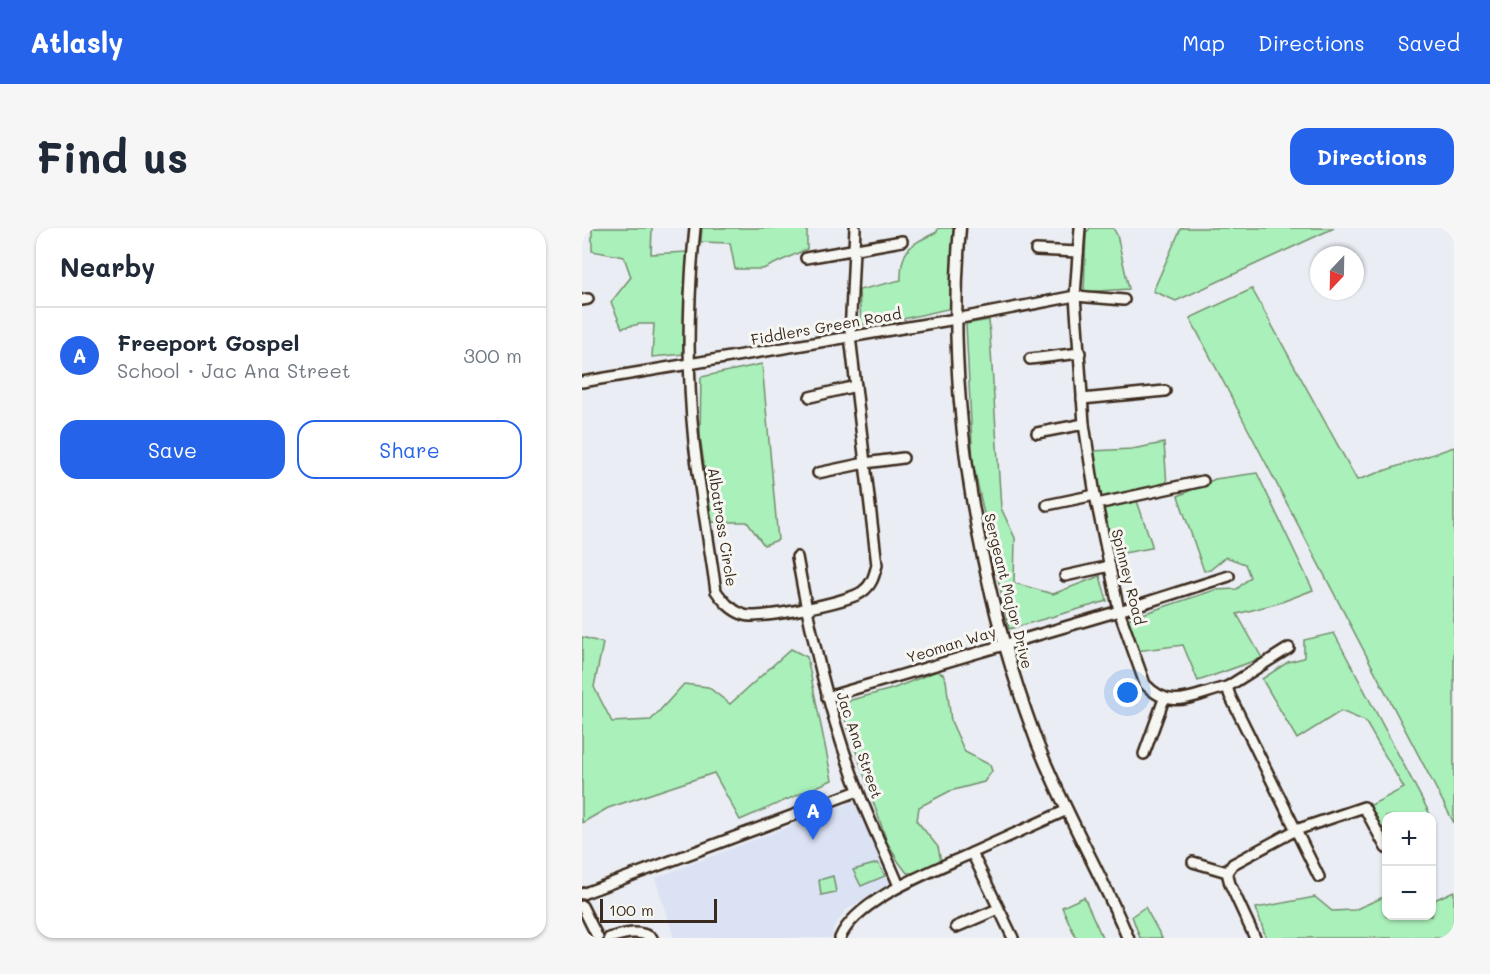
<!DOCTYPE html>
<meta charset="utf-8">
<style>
:root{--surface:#fff;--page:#f6f6f7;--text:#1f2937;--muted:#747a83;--line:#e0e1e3;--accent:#2563eb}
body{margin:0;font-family:Mali,sans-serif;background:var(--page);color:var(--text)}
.controls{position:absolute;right:18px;bottom:18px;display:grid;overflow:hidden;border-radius:12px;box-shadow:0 2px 4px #0004}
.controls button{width:54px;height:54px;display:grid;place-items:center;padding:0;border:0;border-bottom:2px solid var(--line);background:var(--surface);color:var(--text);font:30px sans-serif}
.compass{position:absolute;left:728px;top:18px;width:54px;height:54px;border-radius:50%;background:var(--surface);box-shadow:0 2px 4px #0004;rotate:202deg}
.scale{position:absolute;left:18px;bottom:15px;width:117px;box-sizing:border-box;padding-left:6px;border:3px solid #3b2a1e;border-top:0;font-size:16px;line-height:21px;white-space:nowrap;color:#3b2a1e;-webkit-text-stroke:4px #f6f6f2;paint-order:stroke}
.you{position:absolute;left:546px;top:465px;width:21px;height:21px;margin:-15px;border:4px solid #fff;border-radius:50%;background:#1a73e8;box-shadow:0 0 0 9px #1a73e833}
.badge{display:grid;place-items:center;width:39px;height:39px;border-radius:50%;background:var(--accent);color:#fff;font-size:20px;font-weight:700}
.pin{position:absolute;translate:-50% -50px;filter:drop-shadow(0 2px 3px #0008)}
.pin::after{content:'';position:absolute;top:32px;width:21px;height:18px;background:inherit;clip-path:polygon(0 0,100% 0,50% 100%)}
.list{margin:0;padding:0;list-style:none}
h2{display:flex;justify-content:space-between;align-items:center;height:78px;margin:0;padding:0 24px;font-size:26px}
h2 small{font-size:20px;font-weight:400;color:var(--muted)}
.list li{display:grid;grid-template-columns:39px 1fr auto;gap:18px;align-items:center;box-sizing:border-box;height:96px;padding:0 24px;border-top:2px solid var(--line)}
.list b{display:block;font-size:22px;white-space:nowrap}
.list p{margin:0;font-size:20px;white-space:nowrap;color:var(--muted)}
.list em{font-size:20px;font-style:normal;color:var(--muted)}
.actions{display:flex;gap:12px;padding:18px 24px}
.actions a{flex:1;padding:14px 0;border:2px solid var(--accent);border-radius:18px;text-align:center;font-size:21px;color:var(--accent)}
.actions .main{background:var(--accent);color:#fff}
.map{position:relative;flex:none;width:872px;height:710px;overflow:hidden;border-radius:18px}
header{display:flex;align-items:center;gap:36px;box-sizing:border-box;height:84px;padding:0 30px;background:var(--accent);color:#fff}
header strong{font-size:28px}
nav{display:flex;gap:33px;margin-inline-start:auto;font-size:21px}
.intro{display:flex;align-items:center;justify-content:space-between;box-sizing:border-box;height:144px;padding:0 36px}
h1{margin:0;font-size:42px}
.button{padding:15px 27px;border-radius:18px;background:var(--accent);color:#fff;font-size:21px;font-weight:700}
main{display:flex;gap:36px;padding:0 36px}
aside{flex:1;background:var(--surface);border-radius:18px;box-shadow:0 2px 4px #0004}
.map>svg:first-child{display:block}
.built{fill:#dbe2f4}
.green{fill:#aaf0bb;stroke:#728d6c;stroke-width:1.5}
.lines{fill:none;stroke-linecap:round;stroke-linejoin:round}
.minor-casing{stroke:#3b2a1e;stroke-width:14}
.tertiary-casing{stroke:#3b2a1e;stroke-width:15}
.minor{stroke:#f6f6f2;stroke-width:9}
.tertiary{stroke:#f6f6f2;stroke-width:10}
.labels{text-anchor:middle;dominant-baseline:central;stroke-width:6;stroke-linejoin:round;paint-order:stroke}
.street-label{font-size:15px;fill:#3b2a1e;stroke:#f6f6f2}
</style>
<header>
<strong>Atlasly</strong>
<nav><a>Map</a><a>Directions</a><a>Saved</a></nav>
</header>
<div class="intro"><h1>Find us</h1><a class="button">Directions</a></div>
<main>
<aside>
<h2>Nearby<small></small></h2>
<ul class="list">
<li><span class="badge">A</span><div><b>Freeport Gospel</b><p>School · Jac Ana Street</p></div><em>300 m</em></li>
</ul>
<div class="actions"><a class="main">Save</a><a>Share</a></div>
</aside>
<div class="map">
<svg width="872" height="710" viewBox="0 0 872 710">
<rect width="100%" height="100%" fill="#eaedf3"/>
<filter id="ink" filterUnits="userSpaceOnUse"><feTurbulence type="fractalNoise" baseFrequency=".0167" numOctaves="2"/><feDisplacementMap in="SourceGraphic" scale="12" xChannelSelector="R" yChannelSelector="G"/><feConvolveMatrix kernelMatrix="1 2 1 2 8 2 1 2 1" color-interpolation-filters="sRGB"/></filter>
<g filter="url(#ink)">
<!-- built -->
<polygon class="built" points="273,573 309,655 264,682 251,700 250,710 92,710 73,650"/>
<!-- green -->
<g class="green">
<polygon points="10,0 70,0 69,26 105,24 102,126 70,129 72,96 58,96 40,100 29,74 49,49 42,29 10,23"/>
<polygon points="120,0 225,0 225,21 181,41 153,41 148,15 119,14"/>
<path d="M356,0H376L370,80L290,98L279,96L277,62L319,52C318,20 330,16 355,4Z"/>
<polygon points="508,0 531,0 535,7 547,61 502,64 504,5"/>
<polygon points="599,0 752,0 594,73 571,63"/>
<polygon points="670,61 775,252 872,219 872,595 608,90"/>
<polygon points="407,92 419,280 433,310 432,355 471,366 518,348 525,373 427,401 391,235 384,96"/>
<polygon points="180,136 196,312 182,317 165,294 130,294 118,208 119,149"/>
<polygon points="582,215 585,258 552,264 570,317 569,320 531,327 514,258 510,223 550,221"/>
<polygon points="675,245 731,362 697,375 655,386 680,430 616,453 601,417 554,423 545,391 633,362 655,361 668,349 663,336 644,329 628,342 622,343 596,268 633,251"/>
<polygon points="752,405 850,590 804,588 804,609 787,578 822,560 783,493 759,483 715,511 680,451 706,434 722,430 722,412"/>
<polygon points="0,409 21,415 12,459 30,494 69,492 102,456 126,459 148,476 209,421 225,429 250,552 158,592 132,545 26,580 0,595"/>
<path d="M355,443L361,446L364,452L369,493L383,524L408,537L410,543L402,554L368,563L337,579L335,593L356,619L359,633C350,643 338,645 325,645L316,633L305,614L263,491L264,476L269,472L310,461Z"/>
<polygon points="296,635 303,648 279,658 271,642"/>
<polygon points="251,648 254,664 239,667 237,652"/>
<polygon points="872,663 872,710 684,710 674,680 733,669 750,683 772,682 804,668 804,688 850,688 850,673"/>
<polygon points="502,669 520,709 518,710 494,710 480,679"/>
<polygon points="563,679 580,710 558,710 550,688"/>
</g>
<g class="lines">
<defs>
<g id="minor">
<path d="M113,0C106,69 105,145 112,214C118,264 127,314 134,363C142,374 149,382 162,387C177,392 266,374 280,364C290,357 292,348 295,337L268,108L273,0"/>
<path d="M498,0L493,68L502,196L513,267L537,383L563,456C590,485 612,466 645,459L648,468L737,649"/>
<polyline points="454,22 496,24"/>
<polyline points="224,30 320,13"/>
<polyline points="0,72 6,71"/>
<polyline points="448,131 498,125"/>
<polyline points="0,154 374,91 493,68 542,72"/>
<polyline points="228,169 274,158"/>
<polyline points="500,171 583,163"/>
<polyline points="455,205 502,196"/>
<polyline points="236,245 283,235 321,230"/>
<polyline points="515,276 621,253"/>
<polyline points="465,277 513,267"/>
<path d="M215,329C229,408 247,487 276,562C288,595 304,626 317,658"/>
<polyline points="483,348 528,338"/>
<polyline points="645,459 707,420"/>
<polyline points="245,469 537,383 647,348"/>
<polyline points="562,526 582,471"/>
<polyline points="390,625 431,710"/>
<polyline points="611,634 645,644"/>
<polyline points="0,666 276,563"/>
<polyline points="0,678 16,710"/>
<polyline points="374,699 416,681"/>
<path d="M27,710C42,706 56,701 70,710"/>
<path d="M258,710C275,670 354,642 392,624C423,610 454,596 485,582"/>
<polyline points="673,710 648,656 645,644 651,636 714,602 782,579 804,620"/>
</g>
<path id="tertiary" d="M378,0C363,169 395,354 454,512C480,580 518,643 546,710"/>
</defs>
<!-- minor casing -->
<use href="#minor" class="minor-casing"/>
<!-- tertiary casing -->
<use href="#tertiary" class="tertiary-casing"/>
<!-- minor -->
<use href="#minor" class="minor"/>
<!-- tertiary -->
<use href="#tertiary" class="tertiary"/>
</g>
</g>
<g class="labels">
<!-- street labels -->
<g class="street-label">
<text transform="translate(244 98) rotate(-10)">Fiddlers Green Road</text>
<text transform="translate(141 299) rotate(81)">Albatross Circle</text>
<text transform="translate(547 349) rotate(76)">Spinney Road</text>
<text transform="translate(427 363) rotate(76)">Sergeant Major Drive</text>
<text transform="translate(369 416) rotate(-17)">Yeoman Way</text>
<text transform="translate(278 517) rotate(71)">Jac Ana Street</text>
</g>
</g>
</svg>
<div class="controls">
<button>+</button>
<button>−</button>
</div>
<svg class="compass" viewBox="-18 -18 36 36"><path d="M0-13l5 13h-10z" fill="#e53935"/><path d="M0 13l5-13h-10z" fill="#747a83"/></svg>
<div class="scale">100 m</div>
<div class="you"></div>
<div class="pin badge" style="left:231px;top:612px">A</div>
</div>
</main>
